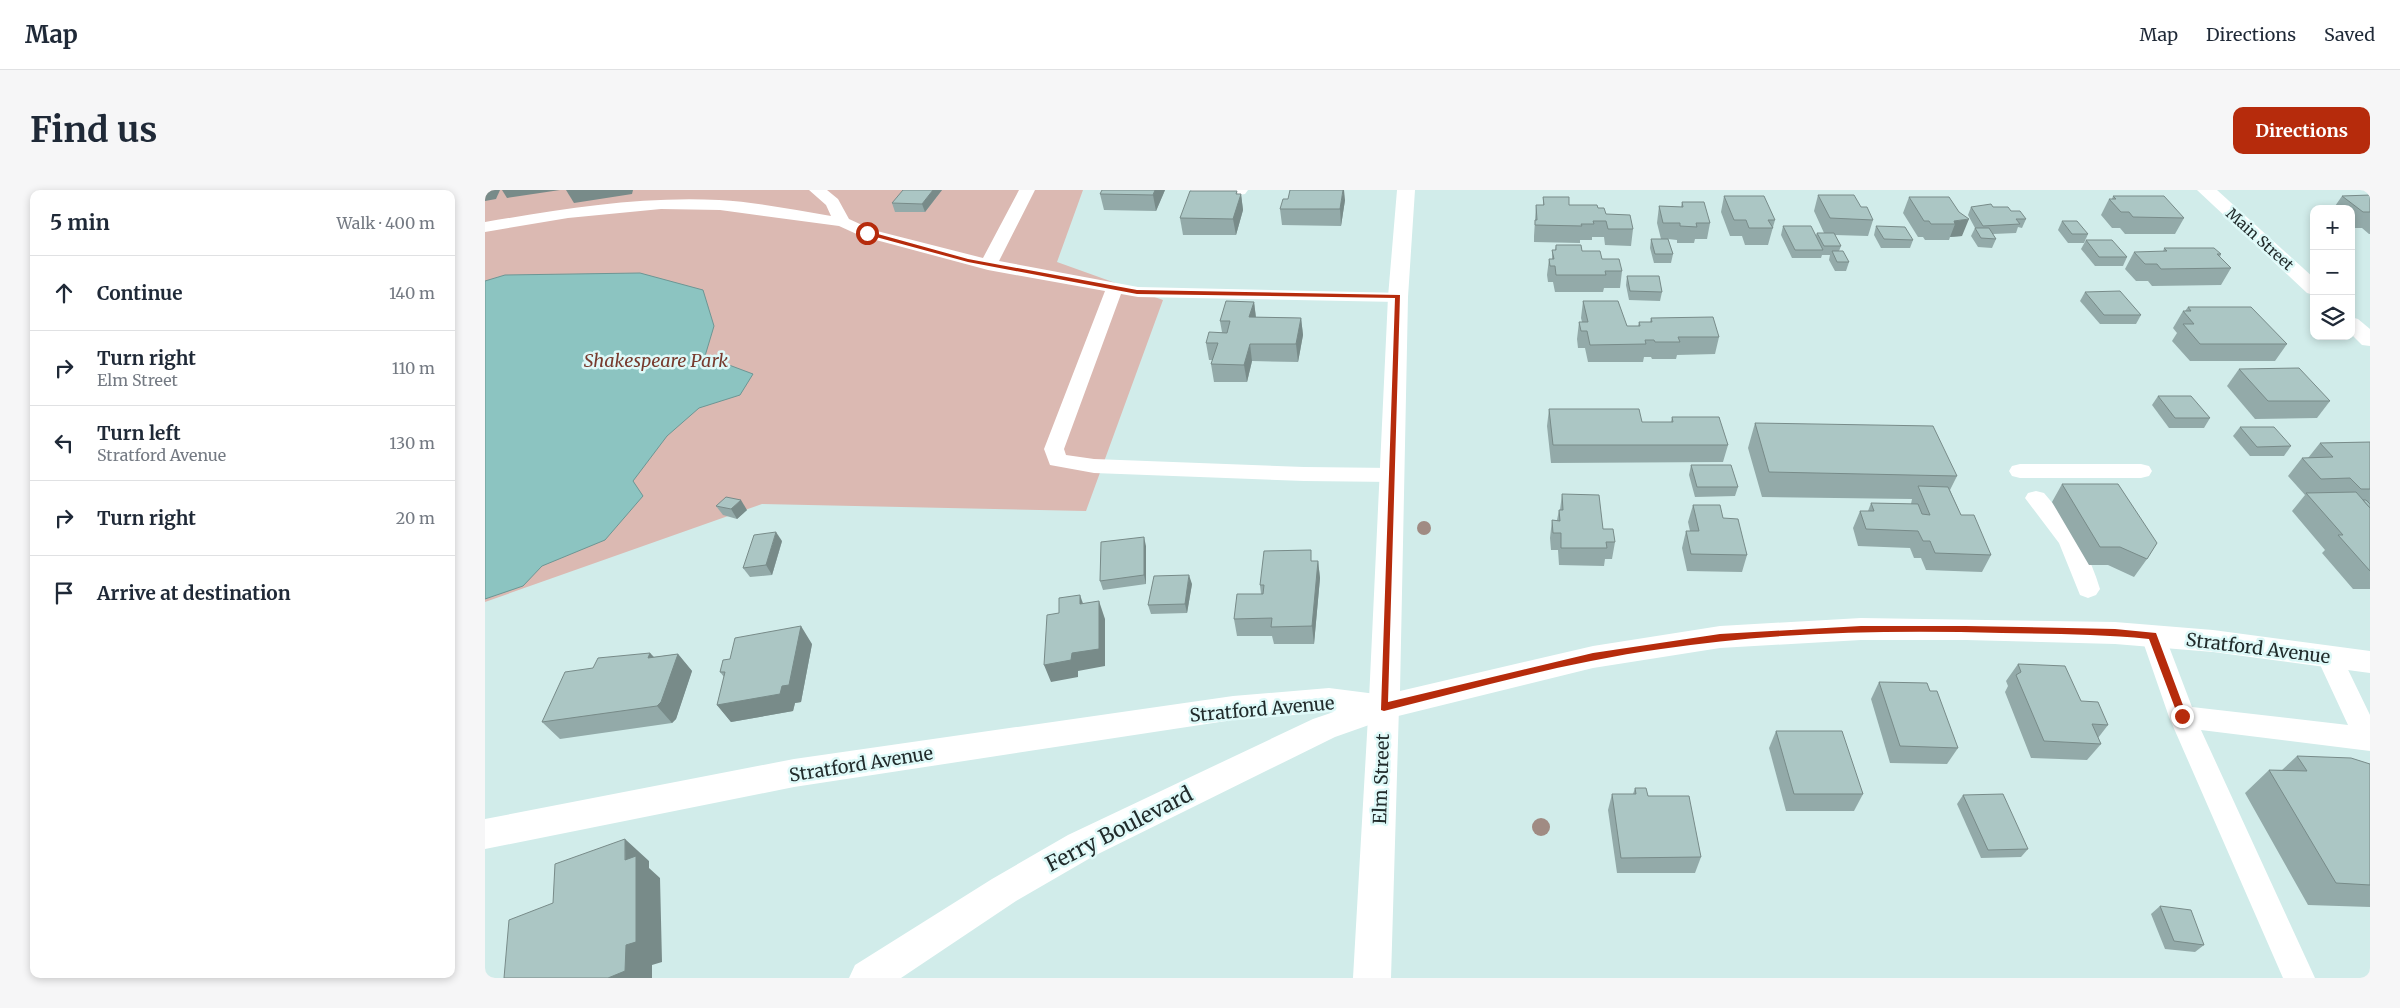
<!DOCTYPE html>
<meta charset="utf-8">
<style>
:root{--surface:#fff;--page:#f6f6f7;--text:#1f2937;--muted:#747a83;--line:#e0e1e3;--accent:#b62b0c}
body{margin:0;font-family:Merriweather,serif;background:var(--page);color:var(--text)}
.controls{position:absolute;right:15px;top:15px;display:grid;overflow:hidden;border-radius:10px;box-shadow:0 2px 8px #0003}
.controls button{width:45px;height:45px;display:grid;place-items:center;padding:0;border:0;border-bottom:1px solid var(--line);background:var(--surface);color:var(--text);font:25px sans-serif}
.stop{position:absolute;width:15px;height:15px;margin:-11px;border:4px solid #b62b0c;border-radius:50%;background:#fff}
.stop.end{background:#b62b0c;border-color:#fff;box-shadow:0 1px 5px #0008}
.list{margin:0;padding:0;list-style:none}
h2{display:flex;justify-content:space-between;align-items:center;height:65px;margin:0;padding:0 20px;font-size:21px}
h2 small{font-size:16px;font-weight:400;color:var(--muted)}
.list li{display:grid;grid-template-columns:32px 1fr auto;gap:15px;align-items:center;box-sizing:border-box;height:75px;padding:0 20px;border-top:1px solid var(--line)}
.list b{display:block;font-size:19px;white-space:nowrap}
.list p{margin:0;font-size:16px;white-space:nowrap;color:var(--muted)}
.list em{font-size:16px;font-style:normal;color:var(--muted)}
.icon{flex:none;width:28px;height:28px;fill:none;stroke:currentColor;stroke-width:2;stroke-linecap:round;stroke-linejoin:round}
.map{position:relative;flex:none;width:1885px;height:788px;overflow:hidden;border-radius:10px}
header{display:flex;align-items:center;gap:30px;box-sizing:border-box;height:70px;padding:0 25px;background:var(--surface);border-bottom:1px solid var(--line)}
header strong{font-size:24px}
nav{display:flex;gap:28px;margin-inline-start:auto;font-size:18px}
.intro{display:flex;align-items:center;justify-content:space-between;box-sizing:border-box;height:120px;padding:0 30px}
h1{margin:0;font-size:35px}
.button{padding:12px 22px;border-radius:10px;background:var(--accent);color:#fff;font-size:18px;font-weight:700}
main{display:flex;gap:30px;padding:0 30px}
aside{flex:1;background:var(--surface);border-radius:10px;box-shadow:0 2px 8px #0003}
.map>svg:first-child{display:block}
.green{fill:#dbb9b2}
.water{fill:#8cc4c1;stroke:#6c9694}
.lines{fill:none;stroke-linecap:round;stroke-linejoin:round}
.lane{fill:#fff;fill-rule:evenodd}
.street{fill:#fff;fill-rule:evenodd}
.secondary{fill:#fff;fill-rule:evenodd}
.tree{fill:#a08b83}
.wall{fill:#93aaa9}
.shaded-wall{fill:#788b89}
.building{fill:#abc6c4;stroke:#788b89}
.route{fill:#b62b0c}
.labels{text-anchor:middle;dominant-baseline:central;stroke-width:5;stroke-linejoin:round;paint-order:stroke}
.far-street-label{font-size:15px;fill:#212b2b;stroke:#def9f8}
.park-label{font-size:18px;font-style:italic;fill:#783b2e;stroke:#def9f8}
.street-label{font-size:18px;fill:#212b2b;stroke:#def9f8}
.near-street-label{font-size:21px;fill:#212b2b;stroke:#def9f8}
</style>
<header>
<strong>Map</strong>
<nav><a>Map</a><a>Directions</a><a>Saved</a></nav>
</header>
<div class="intro"><h1>Find us</h1><a class="button">Directions</a></div>
<main>
<aside>
<h2>5 min<small>Walk · 400 m</small></h2>
<ul class="list">
<li><svg class="icon" aria-label="ahead" viewBox="0 0 24 24"><path d="M12 20V5M6 11l6-6 6 6"/></svg><div><b>Continue</b></div><em>140 m</em></li>
<li><svg class="icon" aria-label="right" viewBox="0 0 24 24"><path d="M7 20v-9h11M14 6l5 5-5 5"/></svg><div><b>Turn right</b><p>Elm Street</p></div><em>110 m</em></li>
<li><svg class="icon" aria-label="left" viewBox="0 0 24 24"><path d="M17 20v-9H6M10 6l-5 5 5 5"/></svg><div><b>Turn left</b><p>Stratford Avenue</p></div><em>130 m</em></li>
<li><svg class="icon" aria-label="right" viewBox="0 0 24 24"><path d="M7 20v-9h11M14 6l5 5-5 5"/></svg><div><b>Turn right</b></div><em>20 m</em></li>
<li><svg class="icon" aria-label="arrive" viewBox="0 0 24 24"><path d="M6 21V4h12l-3 4 3 4H6"/></svg><div><b>Arrive at destination</b></div></li>
</ul>
</aside>
<div class="map">
<svg width="1885" height="788" viewBox="0 0 1885 788">
<rect width="100%" height="100%" fill="#d1ecea"/>
<!-- green -->
<polygon class="green" points="0,0 598,0 572,72 678,110 601,321 277,314 0,412"/>
<!-- water -->
<polygon class="water" points="155,83 218,100 229,136 220,166 268,184 255,205 214,218 182,246 148,291 158,306 120,350 57,376 38,396 0,409 0,91 20,85"/>
<g class="lines">
<!-- lane -->
<g class="lane">
<path d="M324,0H342L353,9L364,29L388,40L498,68L534,0H550L514,71L653,97L919,103L922,107L919,111L913,112L653,107L636,104L579,259L581,265L609,269L819,277L908,278L916,280L919,285L916,290L908,292L819,291L609,283L565,275L559,259L620,101L503,80L376,46L354,36L235,20L176,19L83,28L0,42V32C77,19 155,6 234,10C271,12 309,20 346,26L341,15Z"/>
<polygon points="1535,274 1656,274 1664,276 1667,281 1664,286 1656,288 1535,288 1527,286 1524,281 1527,276"/>
<path d="M1551,301L1559,303C1584,332 1604,361 1615,399L1611,405L1603,408L1595,405L1574,353L1540,308L1543,303Z"/>
<polygon points="1668,436 1677,439 1680,446 1707,517 1863,535 1831,466 1835,459 1844,456 1853,459 1885,525 1885,561 1716,540 1830,788 1798,788 1684,527 1656,446 1659,439"/>
</g>
<!-- street -->
<g class="street">
<path d="M706,0H763L760,4C745,7 724,7 709,4Z"/>
<polygon points="844,498 899,505 910,508 914,517 906,788 868,788 883,527 844,522 748,530 309,597 0,659 0,629 309,569 748,506"/>
</g>
<!-- secondary -->
<g class="secondary">
<polygon points="912,0 930,0 923,107 915,501 1108,456 1235,436 1376,428 1630,432 1728,440 1885,461 1885,483 1728,462 1630,454 1481,450 1376,450 1235,458 1108,478 901,529 850,547 607,667 531,711 416,788 364,788 370,775 507,689 583,645 828,529 884,510 903,107"/>
<polygon points="1712,0 1732,0 1829,88 1829,105 1822,103"/>
<polygon points="1866,127 1873,129 1885,139 1885,156 1877,155 1866,144"/>
</g>
</g>
<!-- trees -->
<g class="tree">
<circle cx="939" cy="338" r="7"/>
<circle cx="1056" cy="637" r="9"/>
</g>
<!-- wall -->
<g class="wall">
<polygon points="457,0 440,22 410,22 407,13"/>
<polygon points="680,0 671,21 619,20 615,4"/>
<polygon points="752,4 756,4 758,20 751,45 698,45 695,28"/>
<polygon points="1333,5 1376,17 1388,30 1383,46 1350,45 1356,56 1354,61 1364,72 1361,81 1350,81 1344,70 1345,65 1337,65 1336,68 1307,68 1296,45 1298,36 1331,45 1332,43 1339,43 1329,21"/>
<polygon points="1885,5 1885,44 1884,44 1877,38 1866,38 1866,19 1848,19 1857,6"/>
<polygon points="1239,6 1290,30 1283,55 1260,55 1257,46 1245,46 1236,22"/>
<polygon points="1628,6 1699,28 1690,44 1640,44 1635,38 1627,38 1616,25 1624,9 1627,9"/>
<polygon points="1058,7 1084,15 1113,18 1121,24 1148,39 1146,56 1120,55 1119,47 1107,47 1107,50 1095,50 1095,53 1049,52 1049,46 1051,15 1058,15"/>
<polygon points="1424,7 1464,7 1477,46 1465,47 1464,50 1440,50 1438,47 1433,47 1418,23"/>
<polygon points="860,10 856,36 797,35 795,19"/>
<polygon points="1197,12 1225,33 1222,49 1210,49 1209,53 1192,53 1192,50 1183,49 1188,64 1186,73 1169,73 1165,58 1166,49 1176,49 1172,33 1174,16 1196,17"/>
<polygon points="1486,17 1508,17 1526,21 1541,29 1537,38 1533,37 1531,43 1508,44 1511,49 1507,58 1493,57 1486,46 1490,38 1483,25"/>
<polygon points="1577,31 1603,44 1599,53 1583,53 1573,40"/>
<polygon points="1391,36 1428,50 1425,58 1396,58 1389,45"/>
<polygon points="1601,50 1642,67 1638,76 1610,76 1596,59"/>
<polygon points="1071,55 1097,61 1117,69 1137,81 1135,98 1119,98 1118,102 1070,102 1068,92 1063,92 1062,85 1064,69 1067,69 1067,60 1070,60"/>
<polygon points="1679,58 1736,64 1735,67 1746,78 1736,95 1667,96 1663,91 1651,91 1640,79 1649,62 1678,62"/>
<polygon points="1142,86 1177,102 1175,111 1144,110 1141,95"/>
<polygon points="1600,102 1656,125 1651,134 1615,134 1595,111"/>
<polygon points="1098,111 1142,136 1153,136 1154,132 1165,132 1166,128 1234,147 1230,164 1192,165 1191,169 1167,169 1166,167 1159,167 1158,172 1103,172 1100,158 1093,158 1092,149 1094,132 1097,132 1096,128"/>
<polygon points="769,112 771,127 816,128 818,145 813,172 767,171 762,192 729,192 726,174 728,170 724,170 721,153 737,142 735,131"/>
<polygon points="1703,117 1802,154 1790,171 1705,171 1687,151 1692,143 1688,138 1698,121 1700,121"/>
<polygon points="1754,179 1845,211 1832,228 1770,229 1742,196"/>
<polygon points="1673,206 1725,228 1719,238 1684,238 1667,215"/>
<polygon points="1064,219 1157,232 1186,232 1187,227 1243,255 1238,272 1066,273 1062,236"/>
<polygon points="1270,233 1472,286 1465,300 1476,325 1506,365 1497,382 1441,380 1436,368 1429,368 1425,358 1373,356 1368,338 1375,321 1383,321 1386,313 1426,314 1427,309 1277,307 1263,258"/>
<polygon points="1755,237 1806,256 1799,266 1765,266 1748,246"/>
<polygon points="1885,252 1885,399 1868,399 1837,363 1840,360 1807,321 1820,305 1803,286 1817,268 1823,268 1835,253"/>
<polygon points="1206,275 1253,297 1250,306 1210,307 1204,285"/>
<polygon points="1577,294 1662,369 1649,387 1623,375 1604,375 1567,312"/>
<polygon points="1077,304 1118,339 1130,352 1127,369 1120,369 1119,376 1074,375 1073,360 1066,360 1065,348 1067,330 1072,330 1074,320 1075,320"/>
<polygon points="1208,315 1238,328 1262,365 1257,382 1202,381 1197,358 1201,341 1205,341 1203,332"/>
<polygon points="231,316 262,320 252,329 238,325"/>
<polygon points="297,351 287,385 265,387 258,378"/>
<polygon points="661,356 661,394 618,400 615,391"/>
<polygon points="828,371 833,371 835,388 829,454 789,454 787,446 752,446 749,429 776,404 775,395"/>
<polygon points="707,394 702,423 666,424 663,415"/>
<polygon points="327,454 316,512 310,513 308,521 246,532 232,515 239,487 235,482"/>
<polygon points="165,463 169,467 193,464 207,481 191,529 187,533 75,549 57,532 108,478"/>
<polygon points="1533,474 1596,511 1623,535 1613,548 1616,554 1602,570 1546,568 1520,502 1523,496 1521,491"/>
<polygon points="1394,492 1445,501 1473,558 1462,574 1405,573 1386,509"/>
<polygon points="1291,541 1378,604 1369,621 1301,621 1284,558"/>
<polygon points="1812,566 1885,574 1885,717 1823,715 1760,603 1784,580 1797,580"/>
<polygon points="1150,598 1163,606 1216,667 1210,683 1132,683 1123,620 1127,604 1148,604"/>
<polygon points="1478,605 1543,659 1536,667 1496,668 1472,614"/>
<polygon points="1675,716 1719,755 1710,762 1680,759 1666,724"/>
</g>
<!-- shaded-wall -->
<g class="shaded-wall">
<polygon points="0,0 15,0 11,9 0,11"/>
<polygon points="17,0 75,0 22,8"/>
<polygon points="81,0 148,0 147,4 89,13"/>
<polygon points="448,0 457,0 440,22 437,14"/>
<polygon points="670,0 680,0 671,21 668,5"/>
<polygon points="858,0 859,0 860,10 856,36 855,19"/>
<polygon points="752,1 753,13 756,4 758,20 751,45 748,29"/>
<polygon points="1484,29 1477,46 1465,47 1470,34 1469,31"/>
<polygon points="769,112 771,129 764,127"/>
<polygon points="816,128 818,145 813,172 811,154"/>
<polygon points="765,154 767,171 762,192 759,175"/>
<polygon points="256,310 262,320 252,329 246,319"/>
<polygon points="291,342 297,351 287,385 281,375"/>
<polygon points="659,347 661,356 661,394 659,385"/>
<polygon points="833,371 835,388 829,454 827,436"/>
<polygon points="704,385 707,394 702,423 700,414"/>
<polygon points="595,405 601,422 595,414"/>
<polygon points="614,411 620,429 620,476 593,481 593,487 566,492 559,475 587,463"/>
<polygon points="316,436 327,454 316,512 310,513 308,521 246,532 232,515 297,496"/>
<polygon points="165,463 180,480 163,468"/>
<polygon points="193,464 207,481 191,529 187,533 172,516"/>
<polygon points="140,649 164,671 164,678 175,688 177,772 167,775 167,788 123,788 141,755"/>
</g>
<!-- building -->
<g class="building">
<polygon points="418,0 448,0 437,14 407,13"/>
<polygon points="617,0 670,0 668,5 615,4"/>
<polygon points="805,0 858,0 855,19 795,19 798,9 803,9"/>
<polygon points="705,1 752,1 751,4 756,4 748,29 695,28"/>
<polygon points="1333,5 1369,5 1376,17 1382,17 1388,30 1345,28"/>
<polygon points="1885,5 1885,22 1878,22 1857,6"/>
<polygon points="1239,6 1279,6 1290,30 1283,30 1288,38 1264,38 1261,30 1249,30"/>
<polygon points="1628,6 1679,6 1699,28 1648,27 1644,22 1636,22 1624,9 1631,9"/>
<polygon points="1058,7 1084,7 1084,15 1112,15 1113,18 1119,18 1121,24 1145,25 1148,39 1123,39 1121,31 1108,31 1109,34 1096,34 1097,36 1050,35 1050,30 1052,30 1051,15 1059,15"/>
<polygon points="1424,7 1464,7 1474,22 1484,29 1469,31 1470,34 1446,34 1444,31 1439,31"/>
<polygon points="1197,12 1219,12 1225,33 1211,33 1212,37 1195,36 1195,33 1178,33 1174,16 1198,17"/>
<polygon points="1506,14 1508,17 1523,17 1526,21 1535,21 1541,29 1531,29 1535,34 1498,36 1486,17"/>
<polygon points="1577,31 1592,31 1603,44 1587,44"/>
<polygon points="1298,36 1326,36 1338,60 1310,60"/>
<polygon points="1391,36 1420,37 1428,50 1399,49"/>
<polygon points="1490,38 1504,38 1511,49 1496,48"/>
<polygon points="1332,43 1349,43 1356,56 1339,56"/>
<polygon points="1166,49 1183,49 1188,64 1170,64"/>
<polygon points="1601,50 1627,50 1642,67 1614,67"/>
<polygon points="1071,55 1096,55 1097,61 1115,61 1117,69 1134,69 1137,81 1120,81 1121,85 1071,85 1070,76 1065,76 1064,69 1069,69 1067,60 1071,60"/>
<polygon points="1679,58 1729,58 1736,64 1732,64 1746,78 1676,79 1672,74 1660,74 1649,62 1682,61"/>
<polygon points="1347,61 1358,61 1364,72 1352,72"/>
<polygon points="1142,86 1174,86 1177,102 1145,101"/>
<polygon points="1635,101 1656,125 1619,125 1600,102"/>
<polygon points="741,111 769,112 764,127 816,128 811,154 765,154 759,175 726,174 733,153 721,153 724,142 742,143 745,131 735,131"/>
<polygon points="1098,111 1133,111 1142,136 1155,136 1154,132 1167,132 1166,128 1228,127 1234,147 1193,147 1195,152 1170,152 1169,150 1160,150 1161,154 1105,155 1102,141 1096,141 1094,132 1103,132"/>
<polygon points="1703,117 1766,117 1802,154 1715,154 1698,134 1709,134 1698,121 1706,121"/>
<polygon points="1814,178 1845,211 1783,211 1754,179"/>
<polygon points="1673,206 1706,206 1725,228 1690,228"/>
<polygon points="1064,219 1154,219 1157,232 1188,232 1187,227 1234,227 1243,255 1068,255"/>
<polygon points="1270,233 1448,236 1472,286 1284,282"/>
<polygon points="1755,237 1789,237 1806,256 1772,257"/>
<polygon points="1885,252 1885,299 1876,299 1865,288 1836,289 1817,268 1848,267 1835,253"/>
<polygon points="1206,275 1246,275 1253,297 1212,297"/>
<polygon points="1577,294 1633,294 1672,353 1662,369 1635,357 1615,357"/>
<polygon points="1433,296 1463,297 1476,325 1489,325 1506,365 1450,363 1445,351 1438,351 1433,341 1381,339 1375,321 1389,321 1386,313 1433,314 1437,324 1445,325"/>
<polygon points="1871,302 1885,318 1885,381 1853,345 1858,345 1821,303"/>
<polygon points="1077,304 1114,305 1118,339 1128,339 1130,352 1121,352 1122,358 1076,358 1076,343 1068,343 1067,330 1075,331 1074,320 1078,320"/>
<polygon points="241,307 256,310 246,319 231,316"/>
<polygon points="1878,310 1881,310 1885,314 1885,318"/>
<polygon points="1208,315 1235,315 1238,328 1253,329 1262,365 1206,364 1201,341 1214,341"/>
<polygon points="291,342 281,375 258,378 269,345"/>
<polygon points="659,347 659,385 615,391 616,352"/>
<polygon points="826,360 826,371 833,371 827,436 786,437 787,428 749,429 752,404 778,404 779,395 775,395 779,361"/>
<polygon points="704,385 700,414 663,415 669,386"/>
<polygon points="595,405 595,414 614,411 614,459 587,463 586,470 559,475 562,425 574,423 574,408"/>
<polygon points="316,436 304,495 297,496 295,504 232,515 240,482 235,482 238,470 245,469 250,448"/>
<polygon points="165,463 163,468 193,464 176,512 172,516 57,532 80,482 108,478 113,468"/>
<polygon points="1533,474 1580,476 1596,511 1613,512 1623,535 1607,534 1616,554 1559,551 1531,485 1536,482"/>
<polygon points="1394,492 1442,493 1445,501 1452,501 1473,558 1415,556"/>
<polygon points="1291,541 1357,541 1378,604 1309,604"/>
<polygon points="1812,566 1866,568 1885,574 1885,695 1851,693 1784,580 1822,581"/>
<polygon points="1150,598 1161,598 1163,606 1204,606 1216,667 1136,668 1127,604 1151,604"/>
<polygon points="1518,604 1543,659 1503,660 1478,605"/>
<polygon points="140,649 140,670 151,666 151,752 141,755 140,781 123,788 19,788 24,730 68,713 70,674"/>
<polygon points="1675,716 1706,720 1719,755 1689,751"/>
</g>
<!-- route -->
<path class="route" d="M382,41L483,69L652,100L915,105L903,512L1108,463L1235,444L1376,436H1481L1630,439L1671,443L1702,526L1697,530L1693,526L1664,449C1615,444 1566,444 1517,443C1403,440 1288,442 1176,459C1082,472 990,498 899,521L896,520L910,108L652,104L483,72L380,44Z"/>
<g class="labels">
<!-- far-street labels -->
<g class="far-street-label">
<text transform="translate(1775 49) rotate(42)">Main Street</text>
</g>
<!-- park labels -->
<g class="park-label">
<text x="171" y="170">Shakespeare Park</text>
</g>
<!-- street labels -->
<g class="street-label">
<text transform="translate(1773 458) rotate(7)">Stratford Avenue</text>
<text transform="translate(777 519) rotate(-5)">Stratford Avenue</text>
<text transform="translate(376 574) rotate(-9)">Stratford Avenue</text>
<text transform="translate(896 589) rotate(-88)">Elm Street</text>
</g>
<!-- near-street labels -->
<g class="near-street-label">
<text transform="translate(634 639) rotate(-27)">Ferry Boulevard</text>
</g>
</g>
</svg>
<div class="controls">
<button>+</button>
<button>−</button>
<button><svg class="icon" aria-label="layers" viewBox="0 0 24 24"><path d="M12 4l9 5-9 5-9-5zM3 14l9 5 9-5"/></svg></button>
</div>
<div class="stop" style="left:382px;top:43px"></div>
<div class="stop end" style="left:1697px;top:526px"></div>
</div>
</main>
